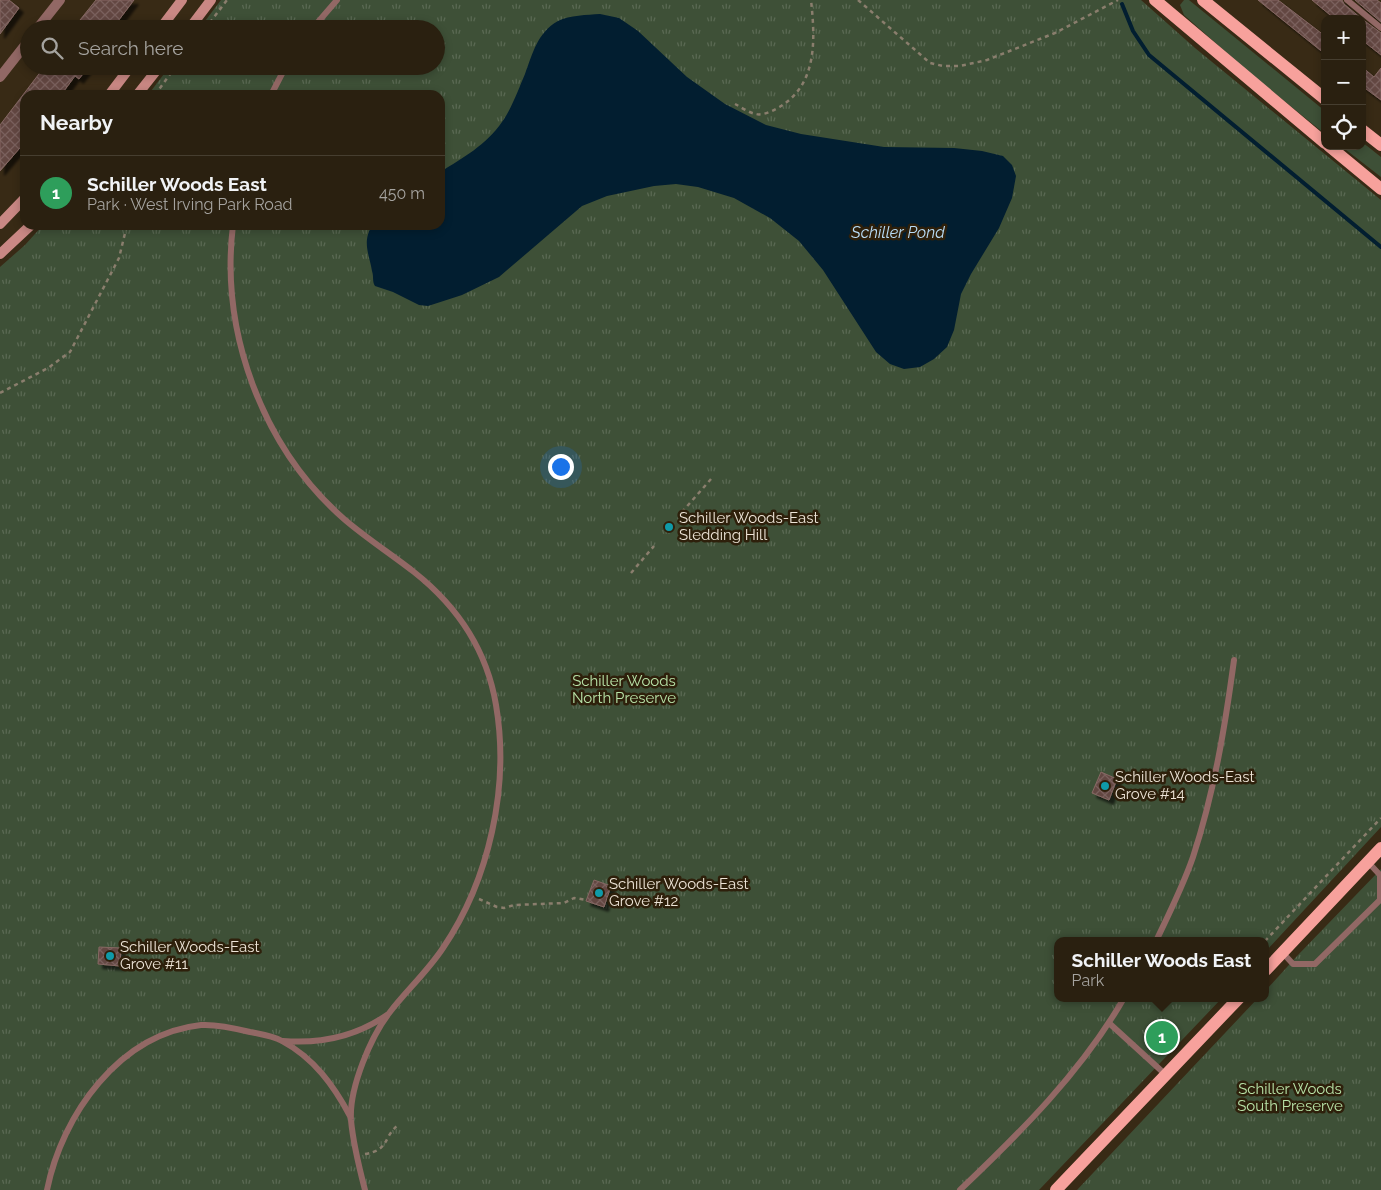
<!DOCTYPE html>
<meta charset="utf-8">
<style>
:root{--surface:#2a2010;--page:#362d1e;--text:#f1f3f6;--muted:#a5a39f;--line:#463e30;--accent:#ea580c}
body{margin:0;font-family:Raleway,sans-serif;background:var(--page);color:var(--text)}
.controls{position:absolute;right:15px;top:15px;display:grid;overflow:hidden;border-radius:10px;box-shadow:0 2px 8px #0003}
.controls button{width:45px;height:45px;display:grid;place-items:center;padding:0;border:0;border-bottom:1px solid var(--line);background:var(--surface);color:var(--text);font:25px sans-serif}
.you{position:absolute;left:560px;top:466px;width:18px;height:18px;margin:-12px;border:4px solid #fff;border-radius:50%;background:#1a73e8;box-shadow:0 0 0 8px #1a73e833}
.badge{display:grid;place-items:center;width:32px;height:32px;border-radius:50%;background:var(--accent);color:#fff;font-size:16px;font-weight:700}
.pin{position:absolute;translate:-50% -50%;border:2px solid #fff;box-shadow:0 1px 5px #0006}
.popup{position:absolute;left:1054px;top:937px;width:215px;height:65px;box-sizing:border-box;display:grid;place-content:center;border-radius:10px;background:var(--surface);filter:drop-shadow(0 1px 4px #0005);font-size:16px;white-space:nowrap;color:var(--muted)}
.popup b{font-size:19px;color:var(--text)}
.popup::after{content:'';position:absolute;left:50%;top:100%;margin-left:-10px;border:10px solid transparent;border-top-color:var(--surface)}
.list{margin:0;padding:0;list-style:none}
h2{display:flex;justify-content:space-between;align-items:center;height:65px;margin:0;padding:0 20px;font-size:21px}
h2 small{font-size:16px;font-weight:400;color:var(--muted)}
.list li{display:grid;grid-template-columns:32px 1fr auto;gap:15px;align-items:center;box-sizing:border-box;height:75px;padding:0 20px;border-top:1px solid var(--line)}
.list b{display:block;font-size:19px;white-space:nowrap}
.list p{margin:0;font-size:16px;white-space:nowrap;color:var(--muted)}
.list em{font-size:16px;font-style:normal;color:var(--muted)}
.icon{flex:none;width:28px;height:28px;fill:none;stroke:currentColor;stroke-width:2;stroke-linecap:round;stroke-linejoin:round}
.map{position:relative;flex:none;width:1381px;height:1190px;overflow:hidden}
.search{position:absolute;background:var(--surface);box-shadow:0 2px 8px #0003;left:20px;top:20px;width:425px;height:55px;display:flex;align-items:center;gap:12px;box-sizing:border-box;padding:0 18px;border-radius:28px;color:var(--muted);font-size:19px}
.panel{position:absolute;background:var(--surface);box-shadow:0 2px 8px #0003;left:20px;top:90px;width:425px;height:140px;border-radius:15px}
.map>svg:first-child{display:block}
.grass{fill:#3e5037}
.park{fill:url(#park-tufts)}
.water{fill:#021e30}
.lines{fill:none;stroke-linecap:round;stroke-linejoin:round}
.stream{stroke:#021e30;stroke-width:4}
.building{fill:url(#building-cross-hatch);stroke:#866863;filter:url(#shadow)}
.path{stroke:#8a7e6d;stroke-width:2.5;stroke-dasharray:4 4;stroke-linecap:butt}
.lane{stroke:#926865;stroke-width:6}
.street{stroke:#926865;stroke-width:10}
.secondary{stroke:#ca8884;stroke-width:10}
.primary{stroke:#f7a19c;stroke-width:12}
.culture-dot{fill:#0f9aa8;stroke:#2e200b;stroke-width:2}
.labels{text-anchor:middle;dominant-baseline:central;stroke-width:5;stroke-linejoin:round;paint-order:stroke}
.poi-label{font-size:15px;fill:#ede4d7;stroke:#2e200b;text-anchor:start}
.park-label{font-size:15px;fill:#b8e3a8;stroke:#2e200b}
.water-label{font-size:16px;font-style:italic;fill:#b8ddf8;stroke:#2e200b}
</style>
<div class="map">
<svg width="1381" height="1190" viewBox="0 0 1381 1190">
<defs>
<pattern id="park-tufts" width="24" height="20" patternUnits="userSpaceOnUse" patternTransform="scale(1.25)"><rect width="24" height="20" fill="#3e5037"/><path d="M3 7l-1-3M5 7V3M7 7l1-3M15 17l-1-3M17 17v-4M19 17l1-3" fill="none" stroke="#5a6953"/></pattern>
<pattern id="building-cross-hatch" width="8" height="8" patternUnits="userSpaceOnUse" patternTransform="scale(1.25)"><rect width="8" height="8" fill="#634743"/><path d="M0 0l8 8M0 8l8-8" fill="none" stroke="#7a615d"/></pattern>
<filter id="shadow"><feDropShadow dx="4.5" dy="4.5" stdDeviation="1" flood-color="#0009"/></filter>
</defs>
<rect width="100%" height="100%" fill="#382a15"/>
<!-- grass -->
<g class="grass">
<polygon points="1184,0 1189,0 1325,111 1325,134 1246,70 1184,15 1180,5"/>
<polygon points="1362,142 1381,157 1381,177 1341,146 1362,146"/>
</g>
<!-- park -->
<g class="park">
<polygon points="221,0 1141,0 1195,48 1381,200 1381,827 1266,951 1266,941 1058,941 1058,998 1222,998 1039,1190 0,1190 0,267 25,245 43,225 440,225 440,95 148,95 170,66 436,66 436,29 199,29"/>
<polygon points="1381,869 1381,1190 1077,1190 1258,998 1266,998 1266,990 1298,955"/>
</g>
<!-- water -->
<path class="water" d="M600,14L619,18L638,31L687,77L725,104L766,125L801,134L884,147L954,148L982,151L1003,156L1012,165L1016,176L1012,198L999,228L971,274L961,294L954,330L947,347L934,359L920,367L904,369L890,364L876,352L823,270L799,241L770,218L734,198L698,187L676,184L654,186L607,196L582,206L499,277L462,295L428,306L419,305L393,292L375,286C372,281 374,277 372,271C369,253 362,243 372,225H440V172C463,158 486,145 502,122C511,110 519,88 525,74C533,53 537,33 558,21C570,15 587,15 600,14Z"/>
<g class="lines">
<!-- stream -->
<polyline class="stream" points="1122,4 1133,31 1149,55 1381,247"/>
</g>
<!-- building -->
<g class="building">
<polygon points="0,0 9,0 19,8 0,34"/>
<polygon points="96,0 134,0 112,29 78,29 83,22 80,20"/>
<polygon points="1258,0 1278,0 1308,23 1325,36 1325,54"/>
<polygon points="1312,0 1342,0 1344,4 1362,19 1335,19"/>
<polygon points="1355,0 1377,0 1381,3 1381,22"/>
<polygon points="1362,19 1381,33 1381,55 1362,40"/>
<polygon points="45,66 89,66 79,79 75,76 61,95 25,95 25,142 0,171 0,125"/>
<polygon points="1362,67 1374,77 1381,68 1381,100 1362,86"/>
<polygon points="1101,772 1117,779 1109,800 1092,793"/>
<polygon points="594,880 611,886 604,907 586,901"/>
<polygon points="99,947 121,948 120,966 98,964"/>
</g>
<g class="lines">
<!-- path -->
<g class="path">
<polyline points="858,0 930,63 943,66 960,66 987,60 1055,33 1118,0"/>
<polyline points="205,29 227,0"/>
<polyline points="155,95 176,66"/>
<path d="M735,104C741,107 749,113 756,114C763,116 775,110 781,106C818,83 815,38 811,0"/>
<polyline points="0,393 48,368 70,352 119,258 127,225"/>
<polyline points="682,512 711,479"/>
<polyline points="631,573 654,546"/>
<polyline points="479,899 497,907 504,908 514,905 564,903 574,898 587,900"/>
<polyline points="1265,941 1381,818"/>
<path d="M365,1154C390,1150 382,1138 399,1124"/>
</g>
<!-- lane -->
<g class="lane">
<polyline points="1347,0 1381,28"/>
<polyline points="312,29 337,0"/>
<polyline points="271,95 286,66"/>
<path d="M233,225C220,332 262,447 344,519C366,538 391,554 414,572C457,606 487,651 496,705C510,787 489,880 443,948C427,972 407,990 390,1012C371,1036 349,1088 351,1120C353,1143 359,1167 365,1190"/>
<path d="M1156,941C1169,914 1183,886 1193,857C1214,793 1225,727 1234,660"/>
<polyline points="1282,952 1293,964 1315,964 1380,900 1380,875 1368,862"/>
<polyline points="1109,1023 1166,1075"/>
<path d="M283,1041C321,1044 355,1037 387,1015"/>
<path d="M47,1190C62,1115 119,1034 201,1025C217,1024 234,1028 250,1032C260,1034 273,1036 282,1041C314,1058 334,1086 350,1116"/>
<path d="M960,1190C1021,1132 1082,1071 1124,998"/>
</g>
<!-- street -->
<g class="street">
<polyline points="37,29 60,0"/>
<polyline points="0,77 29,40"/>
</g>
<!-- secondary -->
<g class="secondary">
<polyline points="160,29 182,0"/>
<polyline points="189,29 211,0"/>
<polyline points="109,95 131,66"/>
<polyline points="137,95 160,66"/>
<polyline points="0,224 25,198"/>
<polyline points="0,254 31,225"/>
</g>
<!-- primary -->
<g class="primary">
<polyline points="1155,0 1325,143"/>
<polyline points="1203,0 1325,99"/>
<polyline points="1362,130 1381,145"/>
<polyline points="1329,146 1381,189"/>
<polyline points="1266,970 1381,848"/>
<polyline points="1056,1190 1239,998"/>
</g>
</g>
<!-- markers -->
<g class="culture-dot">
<circle cx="669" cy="527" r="5"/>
<circle cx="1105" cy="786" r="5"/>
<circle cx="599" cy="893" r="5"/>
<circle cx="110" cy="956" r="5"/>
</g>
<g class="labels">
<!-- poi labels -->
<g class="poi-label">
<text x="679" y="518">Schiller Woods-East<tspan x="679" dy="17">Sledding Hill</tspan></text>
<text x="1115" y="777">Schiller Woods-East<tspan x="1115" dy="17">Grove #14</tspan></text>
<text x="609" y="884">Schiller Woods-East<tspan x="609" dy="17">Grove #12</tspan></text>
<text x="120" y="947">Schiller Woods-East<tspan x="120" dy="17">Grove #11</tspan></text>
</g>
<!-- park labels -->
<g class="park-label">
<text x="624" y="681">Schiller Woods<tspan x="624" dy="17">North Preserve</tspan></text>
<text x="1290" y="1089">Schiller Woods<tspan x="1290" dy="17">South Preserve</tspan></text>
</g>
<!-- water labels -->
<g class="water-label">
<text x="898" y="232">Schiller Pond</text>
</g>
</g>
</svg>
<div class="controls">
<button>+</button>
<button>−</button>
<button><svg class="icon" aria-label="locate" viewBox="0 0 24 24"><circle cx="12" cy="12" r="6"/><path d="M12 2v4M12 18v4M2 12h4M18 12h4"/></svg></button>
</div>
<div class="you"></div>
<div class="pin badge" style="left:1162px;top:1037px;background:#2e9e5b">1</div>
<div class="popup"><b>Schiller Woods East</b>Park</div>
<div class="search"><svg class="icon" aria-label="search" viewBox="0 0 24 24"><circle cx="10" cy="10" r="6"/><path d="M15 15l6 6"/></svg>Search here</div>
<section class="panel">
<h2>Nearby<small></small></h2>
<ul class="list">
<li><span class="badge" style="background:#2e9e5b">1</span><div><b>Schiller Woods East</b><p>Park · West Irving Park Road</p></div><em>450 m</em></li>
</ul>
</section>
</div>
